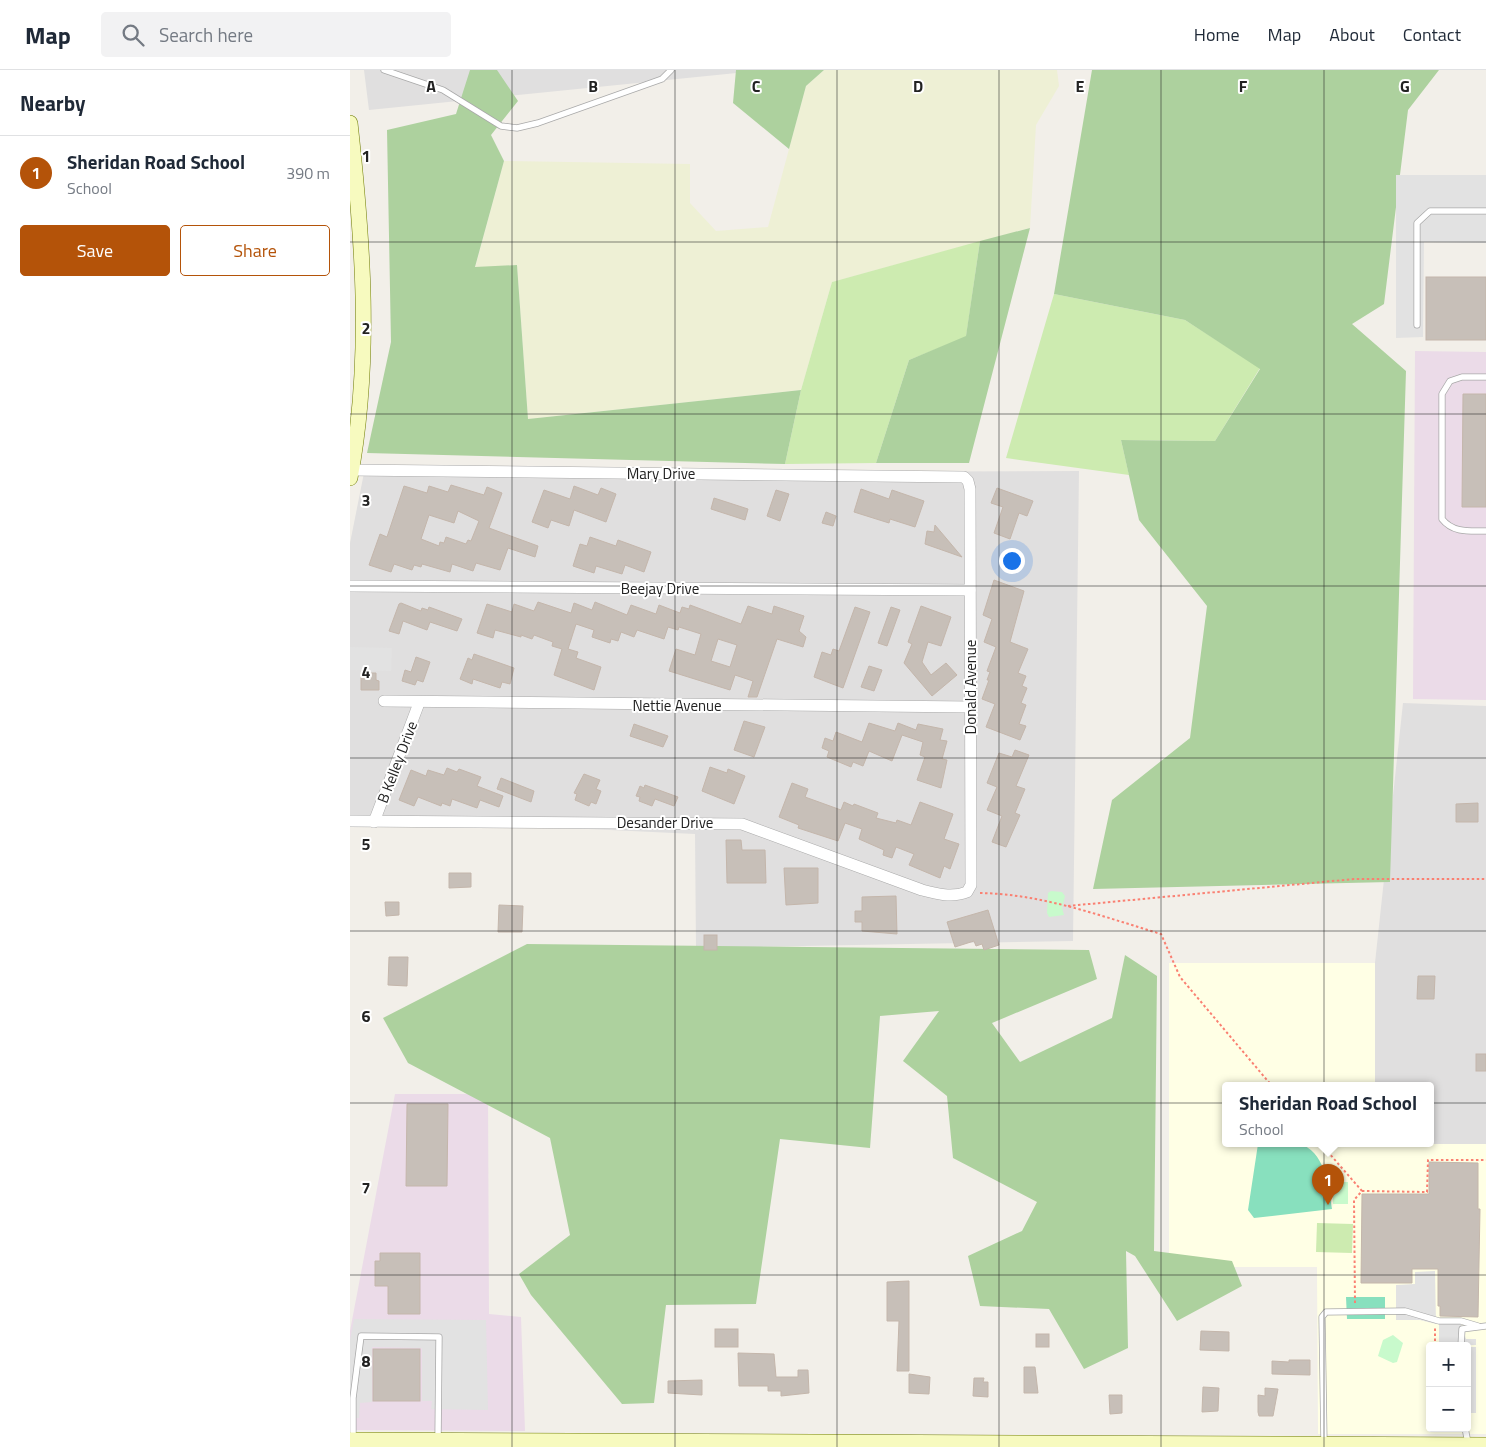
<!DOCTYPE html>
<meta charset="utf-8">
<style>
:root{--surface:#fff;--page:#f2f2f3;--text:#1f2937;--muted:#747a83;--line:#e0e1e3;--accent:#b45309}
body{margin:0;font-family:"Titillium Web",sans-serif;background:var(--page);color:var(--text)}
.controls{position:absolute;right:15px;bottom:15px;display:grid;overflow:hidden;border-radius:5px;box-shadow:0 2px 8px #0003}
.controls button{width:45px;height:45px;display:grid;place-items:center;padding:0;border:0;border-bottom:1px solid var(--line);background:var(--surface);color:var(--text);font:25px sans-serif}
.you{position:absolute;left:661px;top:490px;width:18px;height:18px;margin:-12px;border:4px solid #fff;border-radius:50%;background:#1a73e8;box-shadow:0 0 0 8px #1a73e833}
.badge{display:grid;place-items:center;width:32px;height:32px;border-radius:50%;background:var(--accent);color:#fff;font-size:16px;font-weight:700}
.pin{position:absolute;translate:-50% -41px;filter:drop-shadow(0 1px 2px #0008)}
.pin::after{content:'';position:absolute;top:26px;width:18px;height:15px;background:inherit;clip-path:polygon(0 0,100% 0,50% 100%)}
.popup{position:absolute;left:872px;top:1012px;width:212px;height:65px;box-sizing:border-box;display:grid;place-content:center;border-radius:5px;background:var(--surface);filter:drop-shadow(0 1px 4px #0005);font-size:16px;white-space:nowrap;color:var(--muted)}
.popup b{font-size:19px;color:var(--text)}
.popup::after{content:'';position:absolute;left:50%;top:100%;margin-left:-10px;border:10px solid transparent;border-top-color:var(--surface)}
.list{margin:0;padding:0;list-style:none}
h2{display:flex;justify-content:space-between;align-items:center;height:65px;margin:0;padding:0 20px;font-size:21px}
h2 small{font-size:16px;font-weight:400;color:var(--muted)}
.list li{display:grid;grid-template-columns:32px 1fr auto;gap:15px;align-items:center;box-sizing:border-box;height:75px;padding:0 20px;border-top:1px solid var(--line)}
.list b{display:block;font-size:19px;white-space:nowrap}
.list p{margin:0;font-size:16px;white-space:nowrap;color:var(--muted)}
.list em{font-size:16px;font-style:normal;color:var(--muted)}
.actions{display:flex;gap:10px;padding:15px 20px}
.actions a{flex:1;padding:11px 0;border:1px solid var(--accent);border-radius:5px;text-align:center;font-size:18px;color:var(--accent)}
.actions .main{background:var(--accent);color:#fff}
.icon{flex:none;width:28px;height:28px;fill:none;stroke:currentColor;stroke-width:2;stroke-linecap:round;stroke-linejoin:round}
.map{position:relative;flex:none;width:1136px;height:1377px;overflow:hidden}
header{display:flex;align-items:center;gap:30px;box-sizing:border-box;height:70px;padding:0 25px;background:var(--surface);border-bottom:1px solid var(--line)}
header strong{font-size:24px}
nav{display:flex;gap:28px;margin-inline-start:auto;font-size:18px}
.search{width:350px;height:45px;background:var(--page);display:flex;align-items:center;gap:12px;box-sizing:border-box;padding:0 18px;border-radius:5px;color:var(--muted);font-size:19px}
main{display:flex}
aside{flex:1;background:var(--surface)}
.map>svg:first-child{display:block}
.residential{fill:#e0dfdf}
.industrial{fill:#ebdbe8}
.education{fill:#ffffe5;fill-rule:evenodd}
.farmland{fill:#eef0d5}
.grass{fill:#cdebb0}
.forest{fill:#add19e}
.park{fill:#c8facc}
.pitch{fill:#88e0be}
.parking{fill:#e2e2e2}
.building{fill:#c7bfb8;stroke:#c4b6ab;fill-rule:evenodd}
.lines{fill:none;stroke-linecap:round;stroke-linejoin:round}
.lane-casing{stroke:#a9a9a9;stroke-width:7}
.street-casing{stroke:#a9a9a9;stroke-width:12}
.secondary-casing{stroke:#707d05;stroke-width:16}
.path{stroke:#fa8072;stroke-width:2;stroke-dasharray:2.5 2.5;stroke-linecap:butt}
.lane{stroke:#fff;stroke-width:5.5}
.street{stroke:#fff;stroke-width:11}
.secondary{stroke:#f7fabf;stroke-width:15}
.grid{fill:none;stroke:#222;stroke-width:1;stroke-opacity:0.55}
.labels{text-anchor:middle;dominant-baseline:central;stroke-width:4;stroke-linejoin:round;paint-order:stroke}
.street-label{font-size:15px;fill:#222;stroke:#fff}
.grid-label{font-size:16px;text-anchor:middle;font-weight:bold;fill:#222;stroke:#fff;stroke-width:4;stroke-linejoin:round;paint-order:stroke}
</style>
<header>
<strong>Map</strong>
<div class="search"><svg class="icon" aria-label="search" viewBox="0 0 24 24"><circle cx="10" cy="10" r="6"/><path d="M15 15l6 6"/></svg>Search here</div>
<nav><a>Home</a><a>Map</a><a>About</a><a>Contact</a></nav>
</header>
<main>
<aside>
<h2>Nearby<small></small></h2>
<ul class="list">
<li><span class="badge">1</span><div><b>Sheridan Road School</b><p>School</p></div><em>390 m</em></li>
</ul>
<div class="actions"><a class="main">Save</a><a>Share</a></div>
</aside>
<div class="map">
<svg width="1136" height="1377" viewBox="0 0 1136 1377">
<rect width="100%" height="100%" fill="#f2efe9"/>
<!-- residential -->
<g class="residential">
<polygon points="14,0 417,0 19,40"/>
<polygon points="729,401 723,871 346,878 345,764 0,748 0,473 14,403"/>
<polygon points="1053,633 1136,636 1136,1074 1025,1074 1080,1074 1080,1016 1025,1016 1025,893"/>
</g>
<!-- industrial -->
<g class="industrial">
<polygon points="1065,281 1136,282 1136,630 1063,629"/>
<polygon points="45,1024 138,1024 139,1244 171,1247 175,1361 0,1360 0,1261"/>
</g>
<!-- education -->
<path class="education" d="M819,893H1025V1016H876V1074H1136V1364H968L967,1197H819ZM1080,1276H1117V1358H1080Z"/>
<!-- farmland -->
<polygon class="farmland" points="474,0 707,0 709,16 686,55 680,158 482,212 451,320 178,349 167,195 125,198 154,91 340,94 340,133 366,161 418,157 456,16"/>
<!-- grass -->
<g class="grass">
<polygon points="630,171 616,267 559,290 526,393 435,394 451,320 482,212"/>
<polygon points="704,224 835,250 910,298 865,371 771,370 779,405 656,388"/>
<polygon points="967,1153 1003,1154 1002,1183 966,1182"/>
</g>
<!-- forest -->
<g class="forest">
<polygon points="120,0 147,0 168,31 141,65 154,91 125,197 167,195 178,349 451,320 435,394 17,383 41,272 37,60 106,44"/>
<polygon points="386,0 474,0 456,16 439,79 383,33"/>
<polygon points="742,0 1089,0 1058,40 1034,234 1002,254 1056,301 1040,812 743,819 762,730 840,668 857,536 789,450 771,370 865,371 910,299 835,250 704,224"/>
<polygon points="680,158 619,393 526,393 559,290 616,266 630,171"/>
<polygon points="177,874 739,880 747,909 642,953 670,992 762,948 775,885 807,906 804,1181 882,1191 892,1216 827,1251 785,1186 776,1181 778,1278 734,1299 699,1239 630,1236 618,1186 672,1161 687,1132 603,1088 597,1026 553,991 589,941 530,946 520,1078 430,1069 406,1234 316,1235 304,1333 272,1334 181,1225 169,1204 220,1165 200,1068 58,993 33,948"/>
</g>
<!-- park -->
<g class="park">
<polygon points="701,821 712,822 715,826 712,838 714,845 699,847 697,843 698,823"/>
<rect x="983" y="1112" width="15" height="22"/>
<polygon points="1043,1265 1053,1273 1047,1292 1043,1293 1028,1286 1033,1270"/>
</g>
<!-- pitch -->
<g class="pitch">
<path d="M908,1074C921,1074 935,1072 948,1074C975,1079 979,1118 982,1139L904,1148L898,1140Z"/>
<polygon points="996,1227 1035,1227 1035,1249 997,1249"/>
</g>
<!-- parking -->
<g class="parking">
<polygon points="1046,105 1136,105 1136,173 1074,172 1073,267 1046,268"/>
<polygon points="0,577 42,578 41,601 0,600"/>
<polygon points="1085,1201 1086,1254 1070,1250 1046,1250 1046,1215 1065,1214 1065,1202"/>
<polygon points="4,1249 136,1250 138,1340 81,1339 82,1331 72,1331 72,1278 22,1277 22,1332 10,1333 9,1348 0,1348 0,1270"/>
<polygon points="1089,1254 1111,1254 1116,1269 1126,1269 1126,1275 1089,1276 1089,1273 1099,1272 1089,1272"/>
<rect x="1117" y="1277" width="9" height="66"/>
</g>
<!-- building -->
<g class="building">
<rect x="1076" y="207" width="60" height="63"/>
<polygon points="1113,324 1136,324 1136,437 1112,437"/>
<path d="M101,415L134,425L137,417L152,423L139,458L188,476L185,487L158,478L150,500L126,493L123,501L102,494L100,502L72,494L71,497L64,495L62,500L44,494L41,502L19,495L30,464L37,467L54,416L77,423L79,416L98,422ZM108,441L129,451L121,471L118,470L116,474L96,467L94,473L90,472L89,476L71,469L79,445L104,453Z"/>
<polygon points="224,416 248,425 251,418 266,424 256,452 224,440 219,456 201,450 198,458 182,452 194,420 220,429"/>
<polygon points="647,418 683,431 677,446 669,443 660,469 644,463 653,437 641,433"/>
<polygon points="511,419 539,429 542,420 574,431 565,457 540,449 539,453 504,442"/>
<polygon points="426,420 439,424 430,451 417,446"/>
<polygon points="364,428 398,439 395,450 361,439"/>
<polygon points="476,442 486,446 483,456 472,453"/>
<polygon points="585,455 612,487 575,474 577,461 584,462"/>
<polygon points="240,467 266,476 268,470 301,482 294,502 275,495 272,504 246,496 244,503 223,496 230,474 237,476"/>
<polygon points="644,510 674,521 660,572 678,579 668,603 676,606 672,616 677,618 671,633 676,635 669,654 676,656 670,670 636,657 645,634 632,629 639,610 637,610 640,602 637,601 646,577 634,572 642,549 633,545"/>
<path d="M188,532L221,543L224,533L242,540L245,532L277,545L281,535L306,544L309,535L330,543L332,537L339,539L340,535L391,554L398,536L422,544L424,536L454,546L449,561L456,567L453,577L427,569L407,627H398L403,611L385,605L380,620L319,601L326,579L345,585L351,564L329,557L328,560L318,557L314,569L287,560L284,567L271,562L268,571L261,569L260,573L242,567L244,560L226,554L218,579L228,582L226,588L251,597L244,620L204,605L212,579L202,576L203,572L184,565L182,569L171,565V567L145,560L143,568L127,563L137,534L162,542L164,534L184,541ZM368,569L387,575L380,597L361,591Z"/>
<polygon points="51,533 71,541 72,538 78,540 79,537 112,549 107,561 80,552 77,560 53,551 49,564 39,561 49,534"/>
<polygon points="571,536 601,547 591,576 578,572 572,592 581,605 596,593 607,605 582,626 554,593 562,574 558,572"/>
<polygon points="505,537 520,542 493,618 464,607 472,582 481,585 483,579 489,581"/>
<polygon points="541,537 550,540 537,576 528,573"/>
<polygon points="124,584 164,598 160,614 152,612 150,618 123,609 122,614 110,609 118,588 122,590"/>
<polygon points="66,587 80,592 73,612 67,610 65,615 52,611 55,600 61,602"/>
<polygon points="519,596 532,600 524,621 511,617"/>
<polygon points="11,603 26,603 26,610 29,611 29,620 11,620"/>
<polygon points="394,651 415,657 404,687 384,680"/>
<polygon points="519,653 545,661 548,653 566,660 568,654 593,659 590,670 597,671 592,689 597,690 591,718 567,710 575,687 570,685 573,672 552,665 542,691 519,681 513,696 503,692 501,697 477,687 479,681 472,678 475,668 483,671 486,662 512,672"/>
<polygon points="284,654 318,666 313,677 280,666"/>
<polygon points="665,680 679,685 666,716 675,719 665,743 670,745 656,777 642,772 652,746 637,740 647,717 637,713 649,683 662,687"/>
<polygon points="360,697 377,703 378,699 395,706 384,734 352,721"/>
<polygon points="97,698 107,702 109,699 131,707 127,716 153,726 149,737 130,730 127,738 102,729 100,736 92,733 91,736 68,727 64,736 49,730 61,700 76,706 78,700 94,705"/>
<polygon points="234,704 250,710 246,719 251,721 246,734 241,732 239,736 225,730 227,724 224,723"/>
<polygon points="151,708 184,721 181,732 147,719"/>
<polygon points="442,713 458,719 455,727 491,740 494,732 503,736 504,734 528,743 526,748 546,753 547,750 561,755 570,732 603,744 594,769 609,774 600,799 594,796 590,808 559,795 564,784 546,777 542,788 533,785 534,780 509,769 512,759 495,753 488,771 448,758 449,755 429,747"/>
<polygon points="295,715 328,727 324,736 305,729 302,736 289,731 290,727 286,726 290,716 294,718"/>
<polygon points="1128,733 1128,752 1106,752 1106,734"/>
<polygon points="376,770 391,770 392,780 415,780 416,813 377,813"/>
<polygon points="434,798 468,798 468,833 436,835"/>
<polygon points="99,803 121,803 121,817 99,818"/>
<polygon points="546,826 547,864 512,861 512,852 505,852 505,841 512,841 512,827"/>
<polygon points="35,832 49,832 49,845 36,846"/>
<polygon points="149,835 173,836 172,862 148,862"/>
<polygon points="638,840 649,875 634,880 632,874 626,876 624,871 605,877 597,852"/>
<rect x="354" y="865" width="13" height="15"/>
<polygon points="39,887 58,887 57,916 38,915"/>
<polygon points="1068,906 1085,906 1084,929 1067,929"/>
<rect x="1126" y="984" width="10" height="17"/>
<polygon points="57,1034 98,1034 97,1116 56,1116"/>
<polygon points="1079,1092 1128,1093 1128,1139 1130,1139 1128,1247 1090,1246 1090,1236 1088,1236 1088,1199 1062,1199 1062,1213 1011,1213 1012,1124 1079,1124"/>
<polygon points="30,1183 70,1183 70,1244 38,1244 38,1216 25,1216 25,1191 30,1191"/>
<polygon points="559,1211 559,1301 547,1301 549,1251 537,1251 537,1212"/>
<rect x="365" y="1259" width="23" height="18"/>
<polygon points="851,1261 879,1262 879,1281 850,1280"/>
<rect x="686" y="1264" width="13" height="13"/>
<rect x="23" y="1279" width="47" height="52"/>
<polygon points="388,1283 424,1284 426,1307 448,1307 448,1300 458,1300 459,1323 431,1326 431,1321 418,1321 418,1316 389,1316"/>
<polygon points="939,1290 960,1290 960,1305 922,1304 922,1291 939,1292"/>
<polygon points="674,1297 685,1297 688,1323 674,1323"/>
<polygon points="559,1304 580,1307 579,1324 559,1323"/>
<polygon points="624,1308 634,1308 633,1312 638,1312 638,1327 623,1326"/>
<polygon points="352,1310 352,1325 318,1323 318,1311"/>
<polygon points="853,1317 869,1318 868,1341 852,1342"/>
<polygon points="915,1318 928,1319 923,1346 909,1346 908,1342 908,1325 915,1326"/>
<polygon points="759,1325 772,1325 772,1343 760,1344"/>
</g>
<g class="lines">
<defs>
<g id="lane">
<polyline points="34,0 93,20 151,56 167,58 188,53 312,9 321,0"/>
<polyline points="1067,255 1067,153 1080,141 1136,141"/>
<path d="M1136,307H1112L1100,311L1092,324V449C1103,463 1119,461 1136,461"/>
<polyline points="1111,1276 1112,1259 1136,1256"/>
<polyline points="1115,1358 1118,1373"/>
<polyline points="3,1368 3,1328 11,1266 89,1267 88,1369"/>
<polyline points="974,1372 972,1247 976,1242 1055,1241 1089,1251 1111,1251 1128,1256"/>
</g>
<g id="street">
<polyline points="0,516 620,520"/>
<polyline points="34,631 620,637"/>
<path d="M0,751L392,754L572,820C587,824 602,828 617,822L621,815L620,419L618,411L614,407L1,400"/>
<polyline points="24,752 69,633"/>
</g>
<g id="secondary">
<path d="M0,53C13,171 22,290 0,408"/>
<polyline points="0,1370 1136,1375"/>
</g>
</defs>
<!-- lane casing -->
<use href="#lane" class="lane-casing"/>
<!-- street casing -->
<use href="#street" class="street-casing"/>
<!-- secondary casing -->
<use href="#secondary" class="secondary-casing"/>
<!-- path -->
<g class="path">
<path d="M630,823C692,824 751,846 811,864L830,907L922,1016"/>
<polyline points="718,836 1004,809 1136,809"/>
<polyline points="971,1074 1012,1121"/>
<polyline points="1005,1233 1004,1130 1012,1121 1077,1122 1078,1090 1136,1090"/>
<polyline points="1085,1276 1085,1258"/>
</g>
<!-- lane -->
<use href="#lane" class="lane"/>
<!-- street -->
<use href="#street" class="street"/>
<!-- secondary -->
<use href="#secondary" class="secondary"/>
</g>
<!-- grid -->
<path class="grid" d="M162,0V1377M325,0V1377M487,0V1377M649,0V1377M811,0V1377M974,0V1377M0,172H1136M0,344H1136M0,516H1136M0,688H1136M0,861H1136M0,1033H1136M0,1205H1136"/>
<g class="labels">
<!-- street labels -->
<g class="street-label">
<text x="311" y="403">Mary Drive</text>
<text x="310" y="518">Beejay Drive</text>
<text transform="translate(620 617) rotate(-90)">Donald Avenue</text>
<text x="327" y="635">Nettie Avenue</text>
<text transform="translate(47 692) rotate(-69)">B Kelley Drive</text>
<text x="315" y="752">Desander Drive</text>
</g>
</g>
<g class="grid-label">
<text x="81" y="22">A</text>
<text x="243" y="22">B</text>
<text x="406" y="22">C</text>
<text x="568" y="22">D</text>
<text x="730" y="22">E</text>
<text x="893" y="22">F</text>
<text x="1055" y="22">G</text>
<text x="16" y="92">1</text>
<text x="16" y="264">2</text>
<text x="16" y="436">3</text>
<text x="16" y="608">4</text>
<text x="16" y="780">5</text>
<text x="16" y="952">6</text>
<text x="16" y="1124">7</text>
<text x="16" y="1297">8</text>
</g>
</svg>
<div class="controls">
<button>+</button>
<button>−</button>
</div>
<div class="you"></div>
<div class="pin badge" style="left:978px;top:1135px">1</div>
<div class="popup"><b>Sheridan Road School</b>School</div>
</div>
</main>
